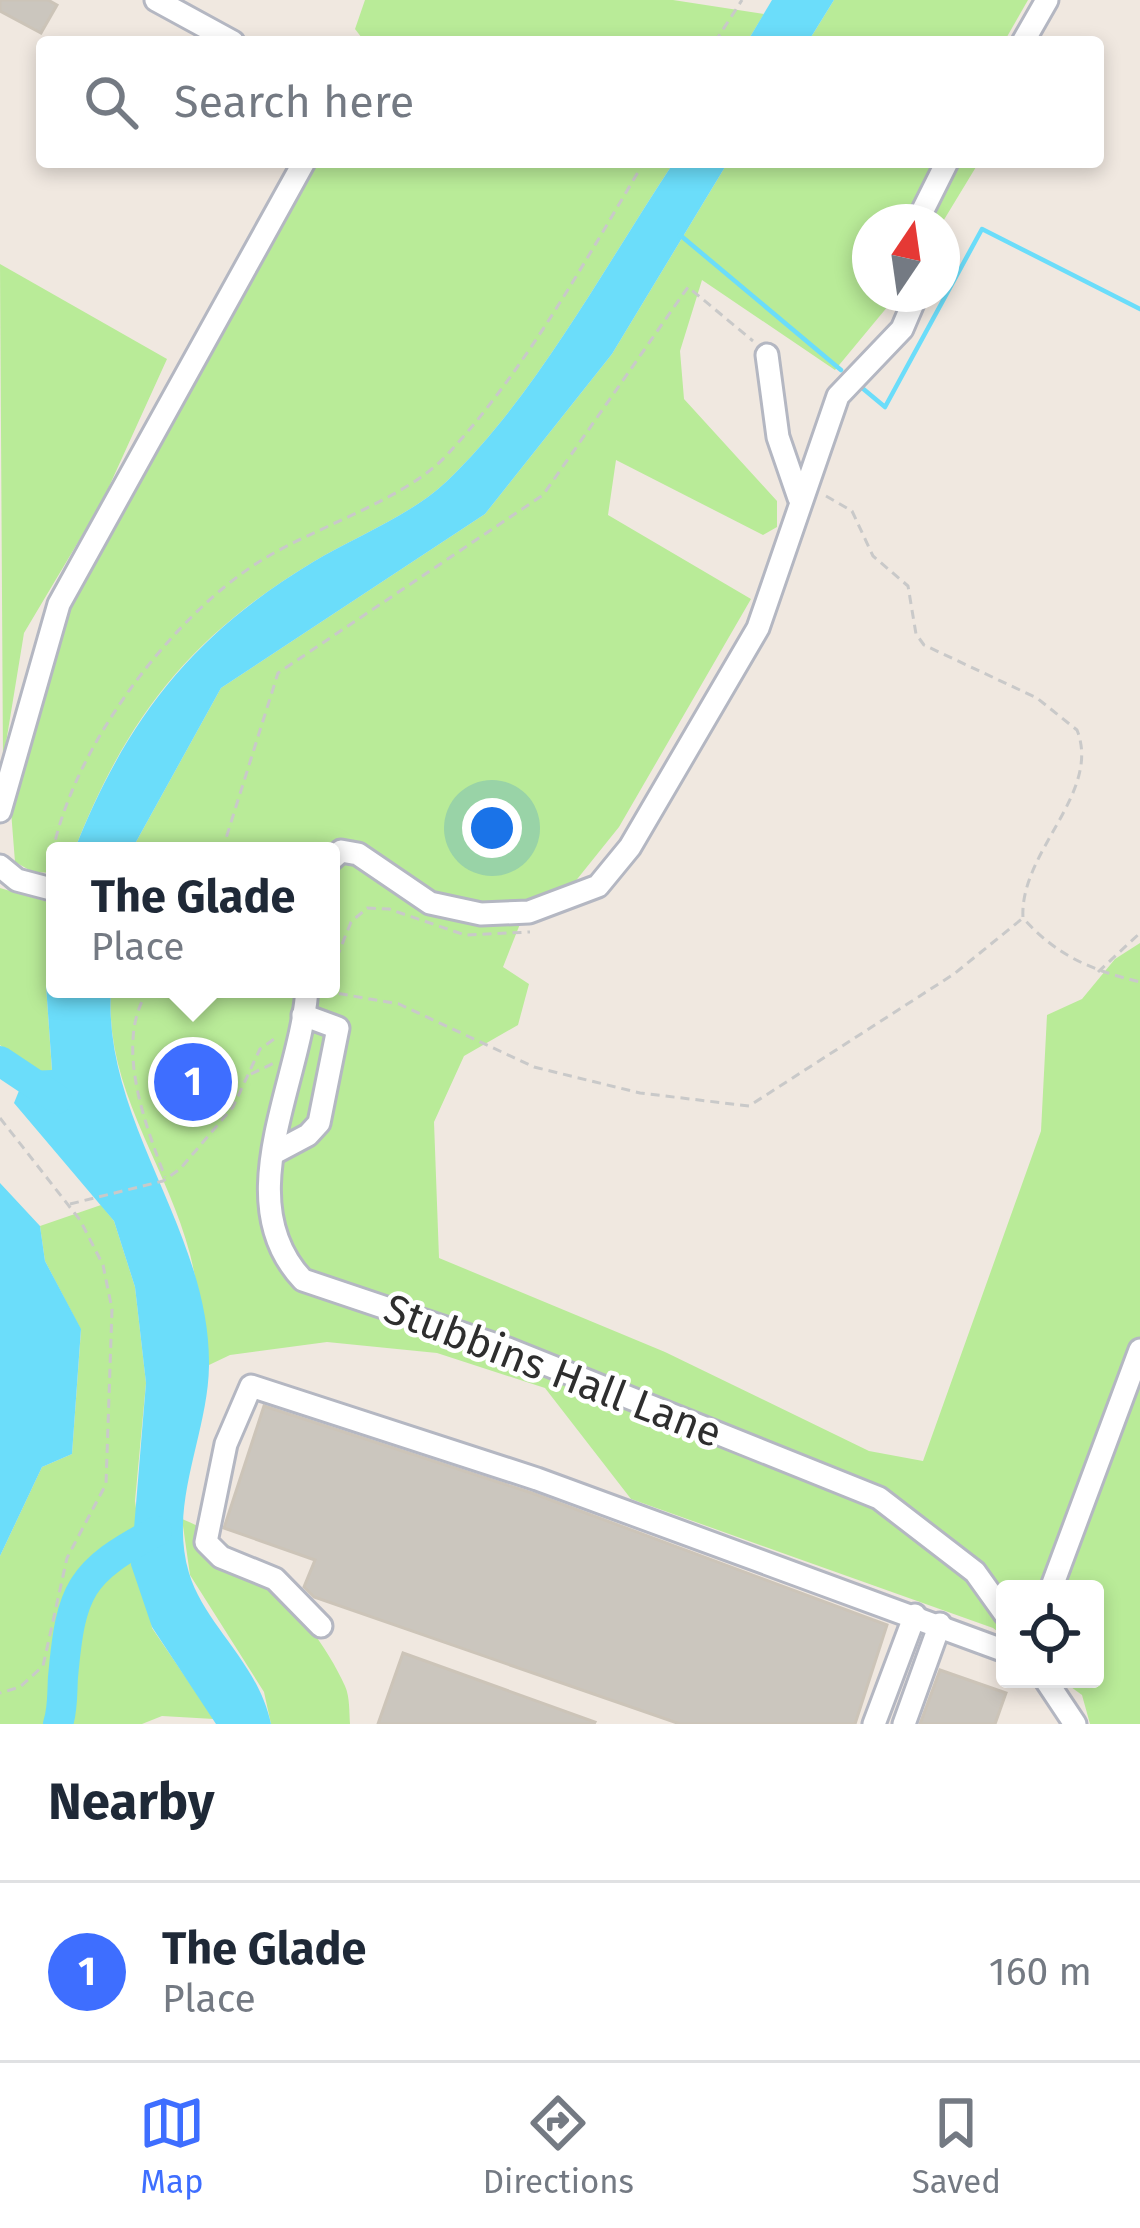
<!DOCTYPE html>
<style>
:root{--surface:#fff;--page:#f6f6f7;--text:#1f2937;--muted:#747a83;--line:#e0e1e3;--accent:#3e6eff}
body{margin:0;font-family:"Fira Sans",sans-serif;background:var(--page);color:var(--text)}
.controls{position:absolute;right:36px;bottom:36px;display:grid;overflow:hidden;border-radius:12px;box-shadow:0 6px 18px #0003}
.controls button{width:108px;height:108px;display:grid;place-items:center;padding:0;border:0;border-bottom:3px solid var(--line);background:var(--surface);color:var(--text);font:60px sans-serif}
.compass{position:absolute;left:852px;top:204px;width:108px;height:108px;border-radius:50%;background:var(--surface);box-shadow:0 6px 18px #0003;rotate:13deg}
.you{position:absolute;left:492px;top:828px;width:42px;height:42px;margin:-30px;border:9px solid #fff;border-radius:50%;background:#1a73e8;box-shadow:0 0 0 18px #1a73e833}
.badge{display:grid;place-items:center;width:78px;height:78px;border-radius:50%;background:var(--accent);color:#fff;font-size:39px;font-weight:700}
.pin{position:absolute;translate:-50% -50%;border:6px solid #fff;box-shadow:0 3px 12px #0006}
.popup{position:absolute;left:46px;top:842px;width:294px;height:156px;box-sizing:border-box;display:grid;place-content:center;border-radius:12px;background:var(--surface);filter:drop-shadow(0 3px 9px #0005);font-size:39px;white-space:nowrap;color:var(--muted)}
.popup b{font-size:45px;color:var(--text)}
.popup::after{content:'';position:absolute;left:50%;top:100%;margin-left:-24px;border:24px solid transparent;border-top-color:var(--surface)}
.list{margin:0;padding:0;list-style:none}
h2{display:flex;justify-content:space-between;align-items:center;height:156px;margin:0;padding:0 48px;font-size:51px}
h2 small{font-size:39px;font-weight:400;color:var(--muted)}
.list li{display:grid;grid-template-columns:78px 1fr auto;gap:36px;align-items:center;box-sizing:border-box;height:180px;padding:0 48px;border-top:3px solid var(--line)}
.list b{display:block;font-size:45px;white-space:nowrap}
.list p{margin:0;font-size:39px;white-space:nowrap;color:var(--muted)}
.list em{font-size:39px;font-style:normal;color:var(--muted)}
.icon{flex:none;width:66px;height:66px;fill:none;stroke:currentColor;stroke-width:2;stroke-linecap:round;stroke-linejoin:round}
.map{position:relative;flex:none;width:1140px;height:1724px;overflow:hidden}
.search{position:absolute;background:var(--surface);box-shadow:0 6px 18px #0003;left:36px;right:36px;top:36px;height:132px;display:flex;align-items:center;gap:30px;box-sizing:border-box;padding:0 42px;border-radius:12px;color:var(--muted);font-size:45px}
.sheet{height:336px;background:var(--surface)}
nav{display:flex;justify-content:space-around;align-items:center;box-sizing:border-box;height:168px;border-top:3px solid var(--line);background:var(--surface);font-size:33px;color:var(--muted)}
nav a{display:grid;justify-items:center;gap:6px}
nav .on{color:var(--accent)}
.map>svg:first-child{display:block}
.green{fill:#b9eb98}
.water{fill:#6bddfa}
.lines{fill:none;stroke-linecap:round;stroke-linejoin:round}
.stream{stroke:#6bddfa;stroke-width:4.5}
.river{stroke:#6bddfa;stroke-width:30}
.building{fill:#cbc6be;stroke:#ccc4b8;stroke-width:3}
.minor-casing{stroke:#b4b7c2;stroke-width:27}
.path{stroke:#c9c9c9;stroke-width:3;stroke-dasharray:9 6;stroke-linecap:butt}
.minor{stroke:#fff;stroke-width:21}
.labels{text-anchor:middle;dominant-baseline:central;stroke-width:9;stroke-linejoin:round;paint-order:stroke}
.street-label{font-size:42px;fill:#2e2e2e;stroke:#fff}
</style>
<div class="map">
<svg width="1140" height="1724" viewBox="0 0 1140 1724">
<rect width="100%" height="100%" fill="#f0e8e0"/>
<!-- green -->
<g class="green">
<polygon points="365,0 673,0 764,14 747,42 365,42 355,29"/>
<polygon points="834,0 1028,0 1004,42 808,42"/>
<path d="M318,162H674C606,264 534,399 446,482C411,515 355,537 313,562C190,636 126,718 74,851H55V873L33,872L15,862L11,811L77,584Z"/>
<path d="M728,162H979L942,223L870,222V294H898L835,370L702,280L680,351L684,399L777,501V527L763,535L616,460L608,515L751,599L619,827L570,888L520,924L503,967L529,984L518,1025L464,1056L434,1122L439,1258L665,1352L869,1451L923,1461L1041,1131L1047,1015L1082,999L1115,959L1140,943V1724H1090L1082,1695L1060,1679H1095V1589H1005V1637L993,1628L631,1499L545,1388L437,1353L327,1342L230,1355L209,1365C203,1329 199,1290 190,1254C166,1162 104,1089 111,989H331V851H131L221,688L485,514L612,354Z"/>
<polygon points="0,264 167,359 102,502 24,633 3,761"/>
<polygon points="0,888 55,904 46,985 52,1071 27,1071 0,1045"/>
<polygon points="101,1205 114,1221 135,1287 146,1383 135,1501 152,1628 214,1719 162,1716 142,1724 0,1724 0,1556 42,1467 72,1454 81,1330 45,1261 40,1226"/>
<path d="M182,1519C245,1543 318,1625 345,1686C350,1697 349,1712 350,1724H271L264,1692L190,1575Z"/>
</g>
<!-- water -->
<g class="water">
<polygon points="772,0 834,0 808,42 747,42"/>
<path d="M674,162H728L612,354L485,514L221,688L131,851H74C126,720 192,635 313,562C355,537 411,515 446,482C534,399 606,264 674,162Z"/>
<path d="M55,933V989H111C102,1122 211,1232 209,1366C208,1435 168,1503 189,1573C205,1626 258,1662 271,1724H216L152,1627L131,1565L146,1383L135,1287L114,1221L14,1103L27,1071L52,1070L46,985Z"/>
<polygon points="0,1183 40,1226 45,1261 81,1329 72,1454 42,1467 0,1556"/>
</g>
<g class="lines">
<!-- stream -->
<g class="stream">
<polyline points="680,235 841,370"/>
<polyline points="861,387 885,407 982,229 1140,309"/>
</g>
<!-- river -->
<g class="river">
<polyline points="0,1061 57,1099"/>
<path d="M58,1724C63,1709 62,1693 63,1677C71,1590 79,1572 157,1531"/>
</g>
</g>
<!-- building -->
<g class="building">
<polygon points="0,0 48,0 57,5 41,33 0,11"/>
<polygon points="264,1406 532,1493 887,1625 855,1724 680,1724 314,1597 304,1587 315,1560 224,1528"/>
<polygon points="403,1653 595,1722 594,1724 378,1724"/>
<polygon points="940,1670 1006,1693 995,1724 920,1724"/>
</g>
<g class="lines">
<defs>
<g id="minor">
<polyline points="156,0 233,42"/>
<polyline points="1023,42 1047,0"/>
<polyline points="917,222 947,162"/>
<polyline points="767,355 778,437 799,498"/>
<polyline points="0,811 59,604 304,162"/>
<polyline points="331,860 341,851 358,854 430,903 481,914 529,912 598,886 630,847 758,628 838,396 902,329 917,294"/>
<polyline points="0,866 17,880 55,890"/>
<path d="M307,989C301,1082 228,1201 303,1280L508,1349L879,1498L975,1572L1005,1614"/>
<polyline points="276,1152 308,1135 319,1123 338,1028 303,1015"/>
<polyline points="1051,1589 1140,1350"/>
<polyline points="321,1626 275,1579 221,1557 206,1542 226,1444 251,1386 537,1479 1005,1651"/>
<polyline points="1045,1679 1075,1724"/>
<polyline points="874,1724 915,1615"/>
<polyline points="904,1724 940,1624"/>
</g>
</defs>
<!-- minor casing -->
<use href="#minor" class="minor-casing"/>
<!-- path -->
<g class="path">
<polyline points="715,42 742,0"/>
<path d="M826,496L852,511L873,556L908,586L916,634L924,645L1037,698L1077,730C1102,793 1019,852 1023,918C1057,956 1091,970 1140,982"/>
<polyline points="222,851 278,673 543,495 688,287 753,341"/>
<path d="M50,869C63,760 169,617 262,560C315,527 402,501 445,457C524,373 585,261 644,162"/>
<polyline points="331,972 351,922 367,908 389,909 465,935 530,932"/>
<polyline points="1098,972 1140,933"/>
<path d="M149,989C113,1041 145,1124 165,1177"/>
<polyline points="324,991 399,1004 534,1067 640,1093 749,1106 954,974 1023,918"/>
<polyline points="251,1074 274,1063"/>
<polyline points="0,1118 80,1220 103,1265 112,1309 106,1484 67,1558 43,1666 20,1687 0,1693"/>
<polyline points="70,1204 163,1181 180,1169 233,1107 260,1049 277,1037"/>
</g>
<!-- minor -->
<use href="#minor" class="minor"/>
</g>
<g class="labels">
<!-- street labels -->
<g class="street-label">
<text transform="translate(553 1371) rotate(21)">Stubbins Hall Lane</text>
</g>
</g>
</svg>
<div class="controls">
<button><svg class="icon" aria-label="locate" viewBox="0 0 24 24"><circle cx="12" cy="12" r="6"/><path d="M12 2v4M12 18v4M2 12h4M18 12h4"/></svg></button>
</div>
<svg class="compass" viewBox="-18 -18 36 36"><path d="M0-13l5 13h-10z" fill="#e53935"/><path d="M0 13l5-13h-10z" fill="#747a83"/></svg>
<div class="you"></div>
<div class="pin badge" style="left:193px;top:1082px">1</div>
<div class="popup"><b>The Glade</b>Place</div>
<div class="search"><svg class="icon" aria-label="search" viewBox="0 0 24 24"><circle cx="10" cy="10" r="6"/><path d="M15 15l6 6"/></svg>Search here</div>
</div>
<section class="sheet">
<h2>Nearby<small></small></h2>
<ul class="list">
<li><span class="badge">1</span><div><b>The Glade</b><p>Place</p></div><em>160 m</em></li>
</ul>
</section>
<nav>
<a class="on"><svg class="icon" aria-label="map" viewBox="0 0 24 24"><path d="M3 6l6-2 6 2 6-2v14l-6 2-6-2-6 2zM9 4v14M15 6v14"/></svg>Map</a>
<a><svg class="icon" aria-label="directions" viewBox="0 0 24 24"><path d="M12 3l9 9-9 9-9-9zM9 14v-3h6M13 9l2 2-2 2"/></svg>Directions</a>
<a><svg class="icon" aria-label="saved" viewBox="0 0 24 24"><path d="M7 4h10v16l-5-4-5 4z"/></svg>Saved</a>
</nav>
